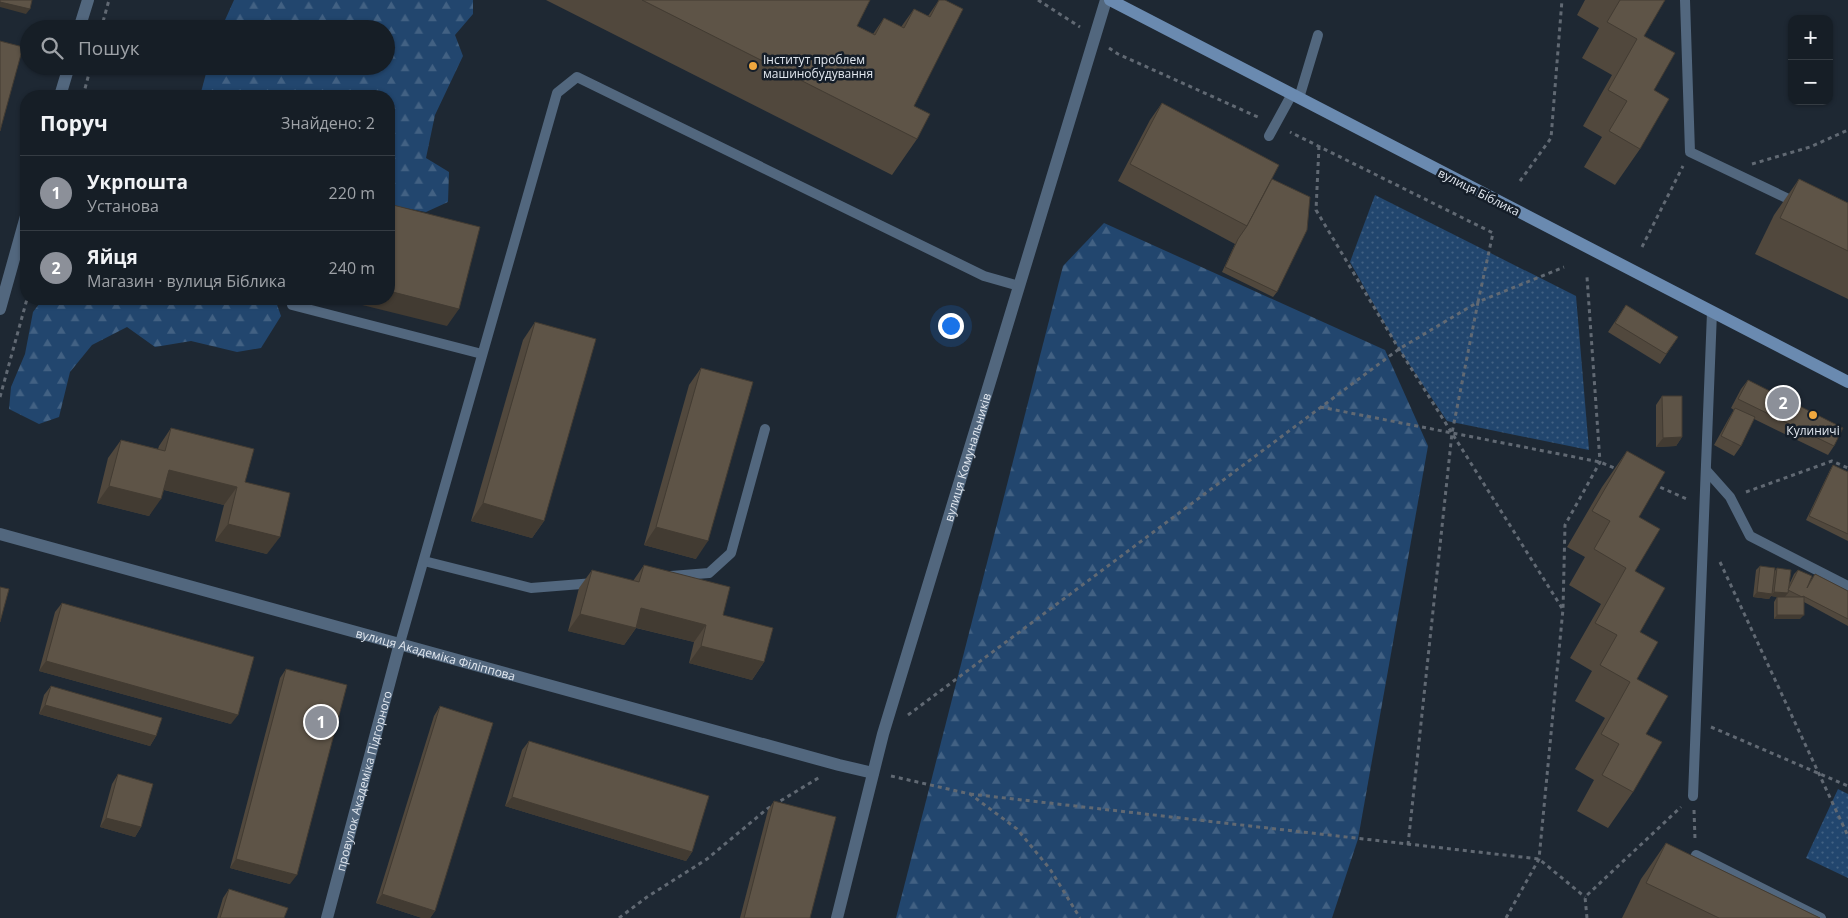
<!DOCTYPE html>
<html lang="uk">
<meta charset="utf-8">
<style>
:root{--surface:#161e26;--page:#232b32;--text:#f1f3f6;--muted:#9ea2a7;--line:#353c43;--accent:#8c9099}
body{margin:0;font-family:"Open Sans",sans-serif;background:var(--page);color:var(--text)}
.controls{position:absolute;right:15px;top:15px;display:grid;overflow:hidden;border-radius:10px;box-shadow:0 1px 4px #0004}
.controls button{width:45px;height:45px;display:grid;place-items:center;padding:0;border:0;border-bottom:1px solid var(--line);background:var(--surface);color:var(--text);font:25px sans-serif}
.you{position:absolute;left:950px;top:325px;width:18px;height:18px;margin:-12px;border:4px solid #fff;border-radius:50%;background:#1a73e8;box-shadow:0 0 0 8px #1a73e833}
.badge{display:grid;place-items:center;width:32px;height:32px;border-radius:50%;background:var(--accent);color:#fff;font-size:16px;font-weight:700}
.pin{position:absolute;translate:-50% -50%;border:2px solid #fff;box-shadow:0 1px 5px #0006}
.list{margin:0;padding:0;list-style:none}
h2{display:flex;justify-content:space-between;align-items:center;height:65px;margin:0;padding:0 20px;font-size:21px}
h2 small{font-size:16px;font-weight:400;color:var(--muted)}
.list li{display:grid;grid-template-columns:32px 1fr auto;gap:15px;align-items:center;box-sizing:border-box;height:75px;padding:0 20px;border-top:1px solid var(--line)}
.list b{display:block;font-size:19px;white-space:nowrap}
.list p{margin:0;font-size:16px;white-space:nowrap;color:var(--muted)}
.list em{font-size:16px;font-style:normal;color:var(--muted)}
.icon{flex:none;width:28px;height:28px;fill:none;stroke:currentColor;stroke-width:2;stroke-linecap:round;stroke-linejoin:round}
.map{position:relative;flex:none;width:1848px;height:918px;overflow:hidden}
.search{position:absolute;background:var(--surface);box-shadow:0 1px 4px #0004;left:20px;top:20px;width:375px;height:55px;display:flex;align-items:center;gap:12px;box-sizing:border-box;padding:0 18px;border-radius:28px;color:var(--muted);font-size:19px}
.panel{position:absolute;background:var(--surface);box-shadow:0 1px 4px #0004;left:20px;top:90px;width:375px;height:215px;border-radius:20px}
.map>svg:first-child{display:block}
.forest{fill:url(#forest-firs)}
.park{fill:url(#park-dots)}
.lines{fill:none;stroke-linecap:round;stroke-linejoin:round}
.path{stroke:#616973;stroke-width:3;stroke-dasharray:4 4;stroke-linecap:butt}
.lane{stroke:#52677e;stroke-width:10}
.street{stroke:#52677e;stroke-width:12}
.secondary{stroke:#6a8ab0;stroke-width:12}
.wall{fill:#51483d}
.shaded-wall{fill:#423b32}
.building{fill:#5e5447;stroke:#423b32}
.poi-dot{fill:#efa73e;stroke:#151e29;stroke-width:2}
.labels{text-anchor:middle;dominant-baseline:central;stroke-width:5;stroke-linejoin:round;paint-order:stroke}
.poi-label{font-size:12px;fill:#e2e8f0;stroke:#151e29;text-anchor:start}
.street-label{font-size:12px;fill:#e2e8f0;stroke:#151e29}
</style>
<div class="map">
<svg width="1848" height="918" viewBox="0 0 1848 918">
<defs>
<pattern id="forest-firs" width="22" height="20" patternUnits="userSpaceOnUse" patternTransform="scale(1.25)"><rect width="22" height="20" fill="#22466e"/><path d="M5 1l3.5 6h-7zM16 11l3.5 6h-7z" fill="#426183"/></pattern>
<pattern id="park-dots" width="8" height="8" patternUnits="userSpaceOnUse" patternTransform="scale(1.25)"><rect width="8" height="8" fill="#22466e"/><path d="M2 2h.1M6 6h.1" fill="none" stroke="#426183" stroke-width="1.8" stroke-linecap="round"/></pattern>
</defs>
<rect width="100%" height="100%" fill="#1e2833"/>
<!-- forest -->
<g class="forest">
<polygon points="234,0 473,0 473,14 455,35 463,56 435,115 426,158 449,172 448,202 426,212 389,205 389,96 200,96 208,66 386,66 386,29 221,29"/>
<polygon points="1104,223 1385,350 1428,446 1358,839 1332,918 896,918 1063,266"/>
<polygon points="43,299 275,299 281,316 261,348 237,352 191,341 155,347 127,327 92,345 70,372 59,417 39,424 9,409 11,387 25,354 33,312"/>
</g>
<!-- park -->
<g class="park">
<polygon points="1375,195 1576,296 1589,450 1447,421 1399,349 1350,262"/>
<polygon points="1838,789 1848,794 1848,878 1806,858"/>
</g>
<g class="lines">
<!-- path -->
<g class="path">
<polyline points="1038,0 1080,27"/>
<polyline points="101,29 109,0"/>
<polyline points="1109,48 1118,54 1260,118"/>
<polyline points="83,96 91,66"/>
<polyline points="1319,146 1316,210 1399,349 1562,608"/>
<polyline points="1752,164 1810,147 1848,130"/>
<polyline points="1520,181 1551,138 1562,0"/>
<polyline points="1642,247 1683,166"/>
<polyline points="0,397 27,299"/>
<polyline points="1320,407 1600,462 1617,469"/>
<polyline points="1653,484 1689,500"/>
<polyline points="1746,492 1832,461 1848,468"/>
<polyline points="1720,562 1848,836"/>
<polyline points="908,715 1399,349 1478,302 1493,233 1290,132"/>
<polyline points="1711,727 1848,786"/>
<polyline points="891,776 970,794 1017,829 1050,869 1080,918"/>
<polyline points="970,794 1539,859 1585,897"/>
<polyline points="1694,810 1695,839"/>
<polyline points="1408,845 1452,433 1478,302 1564,267"/>
<polyline points="619,918 647,897 707,859 767,809 820,777"/>
<polyline points="1506,918 1539,859 1563,609 1565,525 1600,462 1587,277"/>
<polyline points="1587,918 1585,897 1681,807"/>
</g>
<!-- lane -->
<g class="lane">
<polyline points="1685,0 1690,152 1797,203"/>
<polyline points="1299,98 1318,35"/>
<polyline points="1269,136 1292,94"/>
<polyline points="292,305 482,354"/>
<polyline points="1706,470 1730,497 1750,536 1848,586"/>
<polyline points="424,561 531,588 594,583"/>
<polyline points="671,576 709,573 731,553 765,429"/>
<polyline points="400,643 557,93 577,77 984,276 1019,286"/>
<polyline points="1693,796 1712,312"/>
<polyline points="1696,855 1821,918"/>
</g>
<!-- street -->
<g class="street">
<polyline points="79,29 88,0"/>
<polyline points="60,96 69,66"/>
<polyline points="0,309 26,216"/>
<path id="s1" d="M0,534L839,765L873,773"/>
<path id="s2" d="M327,918L400,643"/>
<path id="s3" d="M837,918L883,734L1106,0"/>
</g>
<!-- secondary -->
<polyline class="secondary" points="1110,0 1848,382"/>
</g>
<!-- wall -->
<g class="wall">
<polygon points="546,0 870,0 857,26 873,34 884,18 901,27 914,9 928,16 939,0 945,0 914,106 917,139 892,175"/>
<polygon points="1585,0 1665,0 1644,36 1654,90 1640,149 1615,185 1584,167 1602,137 1583,126 1612,75 1582,58 1599,28 1577,15"/>
<polygon points="1162,103 1272,179 1277,292 1273,297 1222,272 1235,244 1118,181 1150,120"/>
<polygon points="1799,179 1848,203 1848,299 1755,254 1774,215"/>
<polygon points="1626,305 1678,337 1660,364 1608,332"/>
<polygon points="535,322 544,521 532,538 471,521 523,340"/>
<polygon points="701,368 696,559 644,545 689,385"/>
<polygon points="1748,380 1834,446 1828,455 1754,419 1741,446 1734,456 1714,445 1729,418 1734,410 1731,408 1741,389"/>
<polygon points="1662,396 1682,437 1676,446 1656,447 1656,405"/>
<polygon points="171,428 245,482 267,554 215,541 224,505 164,490 149,516 97,503 108,458 121,440 158,449 159,446"/>
<polygon points="1627,451 1639,517 1635,571 1640,632 1637,679 1646,734 1633,792 1608,828 1577,811 1594,780 1575,769 1605,718 1575,701 1592,671 1570,658 1601,604 1569,585 1585,557 1567,547 1602,487"/>
<polygon points="1833,465 1848,472 1848,541 1806,520 1830,470"/>
<polygon points="644,565 723,615 764,662 752,680 689,663 694,642 636,628 624,645 568,631 579,588 592,570 633,581"/>
<polygon points="1760,566 1774,572 1777,568 1788,587 1794,574 1798,570 1809,583 1815,574 1848,591 1848,626 1804,602 1800,619 1774,619 1774,602 1777,597 1778,597 1771,596 1769,599 1753,597 1756,570"/>
<polygon points="62,603 231,724 39,671 55,612"/>
<polygon points="286,669 290,884 230,868 280,678"/>
<polygon points="51,686 156,736 150,746 39,714 44,695"/>
<polygon points="440,706 435,911 430,918 422,918 376,903 434,716"/>
<polygon points="529,741 692,852 686,861 505,806 522,750"/>
<polygon points="118,774 141,827 135,837 100,827 112,784"/>
<polygon points="774,801 810,918 740,918 768,810"/>
<polygon points="1666,843 1820,918 1622,918 1641,879"/>
<polygon points="229,889 284,918 217,918 223,898"/>
</g>
<!-- shaded-wall -->
<g class="shaded-wall">
<polygon points="0,2 30,9 26,14 0,7"/>
<polygon points="389,291 459,309 447,326 338,299 389,299"/>
<polygon points="1682,437 1676,446 1656,447 1663,438"/>
<polygon points="169,470 237,487 224,505 157,488"/>
<polygon points="109,486 161,499 149,516 97,503"/>
<polygon points="483,503 544,521 532,538 471,521"/>
<polygon points="228,524 280,537 267,554 215,541"/>
<polygon points="656,527 708,541 696,559 644,545"/>
<polygon points="1757,592 1772,594 1769,599 1753,597"/>
<polygon points="1774,592 1788,593 1784,598 1771,596"/>
<polygon points="641,608 706,625 694,642 629,626"/>
<polygon points="580,614 636,628 624,645 568,631"/>
<polygon points="1777,615 1804,615 1800,619 1774,619"/>
<polygon points="701,646 764,662 752,680 689,663"/>
<polygon points="46,661 238,715 231,724 39,671"/>
<polygon points="45,705 156,736 150,746 39,714"/>
<polygon points="512,797 692,852 686,861 505,806"/>
<polygon points="106,818 141,827 135,837 100,827"/>
<polygon points="236,859 297,875 290,884 230,868"/>
<polygon points="382,894 435,911 430,918 422,918 376,903"/>
</g>
<!-- building -->
<g class="building">
<polygon points="0,0 32,0 30,9 0,2"/>
<polygon points="642,0 870,0 857,26 875,35 884,18 904,28 914,9 930,17 939,0 945,0 963,9 914,106 930,114 917,139"/>
<polygon points="1620,0 1665,0 1644,36 1675,53 1654,90 1669,99 1640,149 1609,131 1627,101 1608,90 1637,39 1607,22"/>
<polygon points="0,41 23,47 0,131"/>
<polygon points="236,94 245,96 236,96"/>
<polygon points="1162,103 1279,165 1247,226 1130,164"/>
<polygon points="1272,179 1310,197 1307,230 1277,292 1225,267 1238,239 1247,226"/>
<polygon points="1799,179 1848,203 1848,251 1780,218"/>
<polygon points="389,204 480,227 459,309 389,291"/>
<polygon points="1626,305 1678,337 1666,354 1615,323"/>
<polygon points="535,322 596,339 544,521 483,503"/>
<polygon points="701,368 753,382 708,541 656,527"/>
<polygon points="1748,380 1843,428 1834,446 1738,399"/>
<polygon points="1662,396 1682,396 1682,437 1663,438"/>
<polygon points="1735,408 1755,417 1741,446 1721,436"/>
<polygon points="171,428 254,449 245,482 290,493 280,537 228,524 237,487 169,470 161,499 109,486 121,440 165,451"/>
<polygon points="1627,451 1665,472 1639,517 1660,529 1635,571 1665,588 1640,632 1658,642 1637,679 1668,696 1646,734 1662,742 1633,792 1602,775 1619,744 1601,734 1630,682 1600,665 1617,635 1595,623 1626,568 1594,549 1610,521 1592,511"/>
<polygon points="1833,465 1848,472 1848,534 1809,516"/>
<polygon points="644,565 730,587 723,615 773,628 764,662 701,646 706,625 641,608 636,628 580,614 592,570 639,582"/>
<polygon points="1760,566 1775,568 1772,594 1757,592"/>
<polygon points="1777,568 1791,570 1788,593 1774,592"/>
<polygon points="1798,570 1812,576 1807,588 1815,574 1848,591 1848,619 1803,596 1802,597 1788,590"/>
<polygon points="0,587 9,589 0,622"/>
<rect x="1777" y="597" width="27" height="18"/>
<polygon points="62,603 254,657 238,715 46,661"/>
<polygon points="286,669 347,685 297,875 236,859"/>
<polygon points="51,686 162,718 156,736 45,705"/>
<polygon points="440,706 493,723 435,911 382,894"/>
<polygon points="529,741 709,796 692,852 512,797"/>
<polygon points="118,774 153,784 141,827 106,818"/>
<polygon points="774,801 836,817 810,918 744,918"/>
<polygon points="1666,843 1820,918 1719,918 1646,883"/>
<polygon points="229,889 288,908 284,918 220,918"/>
</g>
<!-- markers -->
<g class="poi-dot">
<circle cx="753" cy="66" r="5"/>
<circle cx="1813" cy="415" r="5"/>
</g>
<g class="labels">
<!-- poi labels -->
<g class="poi-label">
<text x="763" y="59">Інститут проблем<tspan x="763" dy="14">машинобудування</tspan></text>
<text x="1813" y="430" text-anchor="middle">Кулиничі</text>
</g>
<!-- street labels -->
<g class="street-label">
<text transform="translate(1479 192) rotate(27)">вулиця Біблика</text>
<text stroke="none"><textPath href="#s3" startOffset="479">вулиця Комунальників</textPath></text>
<text stroke="none"><textPath href="#s1" startOffset="452">вулиця Академіка Філіппова</textPath></text>
<text stroke="none"><textPath href="#s2" startOffset="142">провулок Академіка Підгорного</textPath></text>
</g>
</g>
</svg>
<div class="controls">
<button>+</button>
<button>−</button>
</div>
<div class="you"></div>
<div class="pin badge" style="left:321px;top:722px">1</div>
<div class="pin badge" style="left:1783px;top:403px">2</div>
<div class="search"><svg class="icon" aria-label="search" viewBox="0 0 24 24"><circle cx="10" cy="10" r="6"/><path d="M15 15l6 6"/></svg>Пошук</div>
<section class="panel">
<h2>Поруч<small>Знайдено: 2</small></h2>
<ul class="list">
<li><span class="badge">1</span><div><b>Укрпошта</b><p>Установа</p></div><em>220 m</em></li>
<li><span class="badge">2</span><div><b>Яйця</b><p>Магазин · вулиця Біблика</p></div><em>240 m</em></li>
</ul>
</section>
</div>
